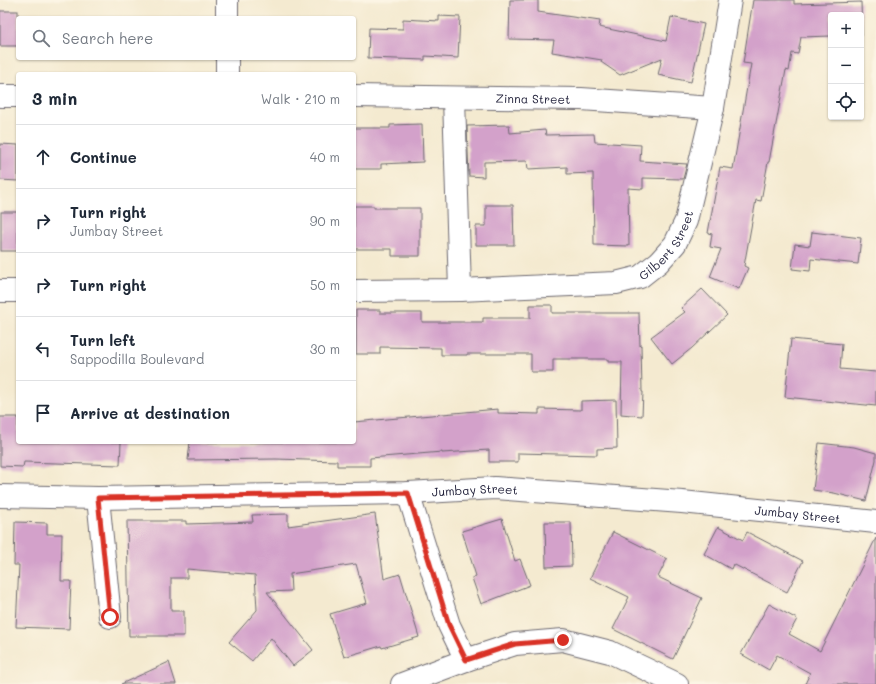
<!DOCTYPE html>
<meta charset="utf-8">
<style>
:root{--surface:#fff;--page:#f2f2f3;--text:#1f2937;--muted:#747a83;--line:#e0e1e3}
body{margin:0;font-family:Mali,sans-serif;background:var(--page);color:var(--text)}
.controls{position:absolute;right:12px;top:12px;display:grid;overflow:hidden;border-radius:4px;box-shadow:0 1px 3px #0004}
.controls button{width:36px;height:36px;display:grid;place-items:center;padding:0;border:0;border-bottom:1px solid var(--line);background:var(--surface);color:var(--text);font:20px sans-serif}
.stop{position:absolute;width:12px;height:12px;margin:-9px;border:3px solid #d93025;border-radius:50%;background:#fff}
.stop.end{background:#d93025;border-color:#fff;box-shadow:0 1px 4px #0008}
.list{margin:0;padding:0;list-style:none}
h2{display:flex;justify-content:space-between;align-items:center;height:52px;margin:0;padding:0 16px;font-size:17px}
h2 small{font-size:13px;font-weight:400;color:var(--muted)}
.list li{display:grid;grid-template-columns:26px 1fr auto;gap:12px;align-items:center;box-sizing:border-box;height:64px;padding:0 16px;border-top:1px solid var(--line)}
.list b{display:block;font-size:15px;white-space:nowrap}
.list p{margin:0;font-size:13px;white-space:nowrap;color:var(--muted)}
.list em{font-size:13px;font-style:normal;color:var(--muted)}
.icon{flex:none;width:22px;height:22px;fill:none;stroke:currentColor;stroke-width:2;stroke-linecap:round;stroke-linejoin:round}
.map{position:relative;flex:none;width:876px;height:684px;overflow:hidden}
.search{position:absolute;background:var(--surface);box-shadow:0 1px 3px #0004;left:16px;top:16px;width:340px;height:44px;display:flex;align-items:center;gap:10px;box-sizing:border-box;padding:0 14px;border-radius:4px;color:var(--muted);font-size:15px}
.panel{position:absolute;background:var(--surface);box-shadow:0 1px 3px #0004;left:16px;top:72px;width:340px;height:372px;border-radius:4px}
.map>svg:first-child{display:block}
.building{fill:#d3a1ca}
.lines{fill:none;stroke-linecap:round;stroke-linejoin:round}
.street-casing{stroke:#6c686f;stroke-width:24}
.secondary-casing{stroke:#6c686f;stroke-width:24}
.street{stroke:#fff;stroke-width:22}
.secondary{stroke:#fff;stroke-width:22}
.route{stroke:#d93025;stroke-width:5}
.labels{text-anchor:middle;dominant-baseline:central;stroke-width:3.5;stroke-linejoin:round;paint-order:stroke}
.street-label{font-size:12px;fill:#22223b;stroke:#fcf5e5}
</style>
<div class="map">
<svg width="876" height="684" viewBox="0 0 876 684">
<rect width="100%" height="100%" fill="#fcf5e5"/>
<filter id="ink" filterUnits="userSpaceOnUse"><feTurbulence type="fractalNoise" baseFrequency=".025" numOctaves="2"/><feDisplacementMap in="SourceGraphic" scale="8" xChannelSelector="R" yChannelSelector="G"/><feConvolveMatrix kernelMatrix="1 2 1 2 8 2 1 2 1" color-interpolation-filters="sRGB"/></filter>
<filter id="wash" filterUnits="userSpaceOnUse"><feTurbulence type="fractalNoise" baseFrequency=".012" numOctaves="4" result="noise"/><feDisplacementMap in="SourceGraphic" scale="16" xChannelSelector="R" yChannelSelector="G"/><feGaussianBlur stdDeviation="0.9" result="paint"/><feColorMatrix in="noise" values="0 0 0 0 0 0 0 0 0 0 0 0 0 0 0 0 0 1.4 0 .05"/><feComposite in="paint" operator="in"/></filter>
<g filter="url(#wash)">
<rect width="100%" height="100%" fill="#f4ead0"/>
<g id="blocks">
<!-- building -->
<g class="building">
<polygon points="510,0 538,0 538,12 600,21 599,27 666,41 671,17 704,24 691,82 658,75 662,58 620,75 601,62 602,60 552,52 554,40 509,39"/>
<polygon points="753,0 794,0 794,4 861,2 862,35 861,35 861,15 831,15 831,36 801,37 798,54 792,53 789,71 786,70 769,162 768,162 761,201 756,200 744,266 748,268 739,289 710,277 721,249 710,247 712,234 708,233 720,167 733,169 751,64 743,63"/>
<rect x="0" y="11" width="18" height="35"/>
<polygon points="439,16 460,17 458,58 425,56 425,60 368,58 369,28 403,29 403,19 439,21"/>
<polygon points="422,124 423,162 381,164 381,169 354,169 354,128 390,128 390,125"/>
<polygon points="509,125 510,133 545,130 546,135 594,134 595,142 641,145 640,161 687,164 683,179 643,178 643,189 628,188 629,246 594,245 593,173 567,174 567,167 528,169 527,161 484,162 484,177 469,176 467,126"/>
<polygon points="0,144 18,145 18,181 0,180"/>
<polygon points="486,205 513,205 514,245 476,245 476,226 486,226"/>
<polygon points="354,206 374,206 374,208 420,208 420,256 392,256 392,249 354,249"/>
<rect x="1" y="212" width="17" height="39"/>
<polygon points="812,232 861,238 858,264 811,259 810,271 792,269 795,244 810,246"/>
<polygon points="702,289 727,315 692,348 672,364 651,337 685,312 681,308"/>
<polygon points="530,305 552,305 552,313 639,313 640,346 641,345 642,392 643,392 642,416 621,414 622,362 608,362 608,359 553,359 553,372 531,372 531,354 467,354 467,355 441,355 441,348 380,347 380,354 356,354 356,310 380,310 380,313 422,313 422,322 483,322 483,318 530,318"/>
<polygon points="791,339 842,344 840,369 876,372 876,406 785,397"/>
<polygon points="616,400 617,448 597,449 597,455 518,453 518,462 489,462 489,450 442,453 442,452 370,458 370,466 337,466 337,461 276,459 188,460 190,442 354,442 354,422 498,409 498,413 539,414 539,409 581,410 581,401"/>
<polygon points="0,417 18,417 18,442 121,442 120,465 24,462 23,467 0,466"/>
<polygon points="819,443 854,447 876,453 876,460 866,501 834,493 813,490"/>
<polygon points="288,514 288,526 375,514 384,579 400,574 419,637 382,648 381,646 344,657 330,614 367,603 356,564 290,574 291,591 267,592 313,650 293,666 271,638 252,661 229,642 257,610 255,575 187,569 187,578 171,578 171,611 184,611 184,636 129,636 127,521 186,521 186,524 253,522 252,515"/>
<polygon points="502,519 515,561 520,559 530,585 481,604 472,578 476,576 462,531"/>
<polygon points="15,522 47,523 47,534 62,534 61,581 71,581 69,629 16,627 19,565 14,565"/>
<polygon points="545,522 571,522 572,566 546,567"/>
<polygon points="718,527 743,540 747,532 803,561 787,592 733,564 731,569 704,554"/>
<polygon points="613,532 667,559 658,577 702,598 673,659 613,629 629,597 590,578"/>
<polygon points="876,538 876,684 805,684 810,673 777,655 769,670 741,654 769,604 797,619 789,634 820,651"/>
<polygon points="169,662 176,684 121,684"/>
</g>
</g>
</g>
<g filter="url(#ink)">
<use href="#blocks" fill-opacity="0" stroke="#6c686f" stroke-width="1"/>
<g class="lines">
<defs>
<g id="street">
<polyline points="227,18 227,0"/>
<polyline points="227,74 227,58"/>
<polyline points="0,96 18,96"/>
<path id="s1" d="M354,96L581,99L713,108"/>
<polyline points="454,98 460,290"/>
<polyline points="0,291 18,291"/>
<path id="s2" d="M354,291L460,290L616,283L640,277L659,262L675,244L686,221L713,108L730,0"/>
<polyline points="408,493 449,625 466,660"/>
<path id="s3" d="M0,496L98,498L408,493L495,488L682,502L876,522"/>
<polyline points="98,498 110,617"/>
</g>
<polyline id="secondary" points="402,684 466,660 515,644 563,640 610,652 677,684"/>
</defs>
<!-- street casing -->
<use href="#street" class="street-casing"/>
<!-- secondary casing -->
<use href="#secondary" class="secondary-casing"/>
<!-- street -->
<use href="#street" class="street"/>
<!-- secondary -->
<use href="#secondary" class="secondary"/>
</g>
</g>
<g class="lines" filter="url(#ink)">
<!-- route -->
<polyline class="route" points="110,617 98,498 408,493 449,625 466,660 515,644 563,640"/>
</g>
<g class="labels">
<!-- street labels -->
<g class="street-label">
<text stroke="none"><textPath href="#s1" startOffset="179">Zinna Street</textPath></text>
<text stroke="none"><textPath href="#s2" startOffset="329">Gilbert Street</textPath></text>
<text stroke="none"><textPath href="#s3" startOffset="475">Jumbay Street</textPath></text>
<text stroke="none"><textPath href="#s3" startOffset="799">Jumbay Street</textPath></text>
</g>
</g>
</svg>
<div class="controls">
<button>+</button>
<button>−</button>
<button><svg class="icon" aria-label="locate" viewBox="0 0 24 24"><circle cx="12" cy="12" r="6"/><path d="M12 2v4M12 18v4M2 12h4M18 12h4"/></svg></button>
</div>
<div class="stop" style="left:110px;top:617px"></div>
<div class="stop end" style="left:563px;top:640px"></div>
<div class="search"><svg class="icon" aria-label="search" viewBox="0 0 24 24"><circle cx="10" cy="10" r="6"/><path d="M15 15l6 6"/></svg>Search here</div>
<section class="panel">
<h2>3 min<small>Walk · 210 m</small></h2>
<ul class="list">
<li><svg class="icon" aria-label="ahead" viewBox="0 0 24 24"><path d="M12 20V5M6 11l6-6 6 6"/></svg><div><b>Continue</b></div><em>40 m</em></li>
<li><svg class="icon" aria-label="right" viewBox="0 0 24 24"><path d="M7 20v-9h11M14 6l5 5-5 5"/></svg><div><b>Turn right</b><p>Jumbay Street</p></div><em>90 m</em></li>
<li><svg class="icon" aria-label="right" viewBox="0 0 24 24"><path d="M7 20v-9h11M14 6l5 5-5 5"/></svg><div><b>Turn right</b></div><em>50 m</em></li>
<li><svg class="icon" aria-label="left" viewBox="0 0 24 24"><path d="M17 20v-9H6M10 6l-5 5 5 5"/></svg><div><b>Turn left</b><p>Sappodilla Boulevard</p></div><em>30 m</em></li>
<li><svg class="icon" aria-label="arrive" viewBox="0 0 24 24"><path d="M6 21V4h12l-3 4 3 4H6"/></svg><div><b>Arrive at destination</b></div></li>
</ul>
</section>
</div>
